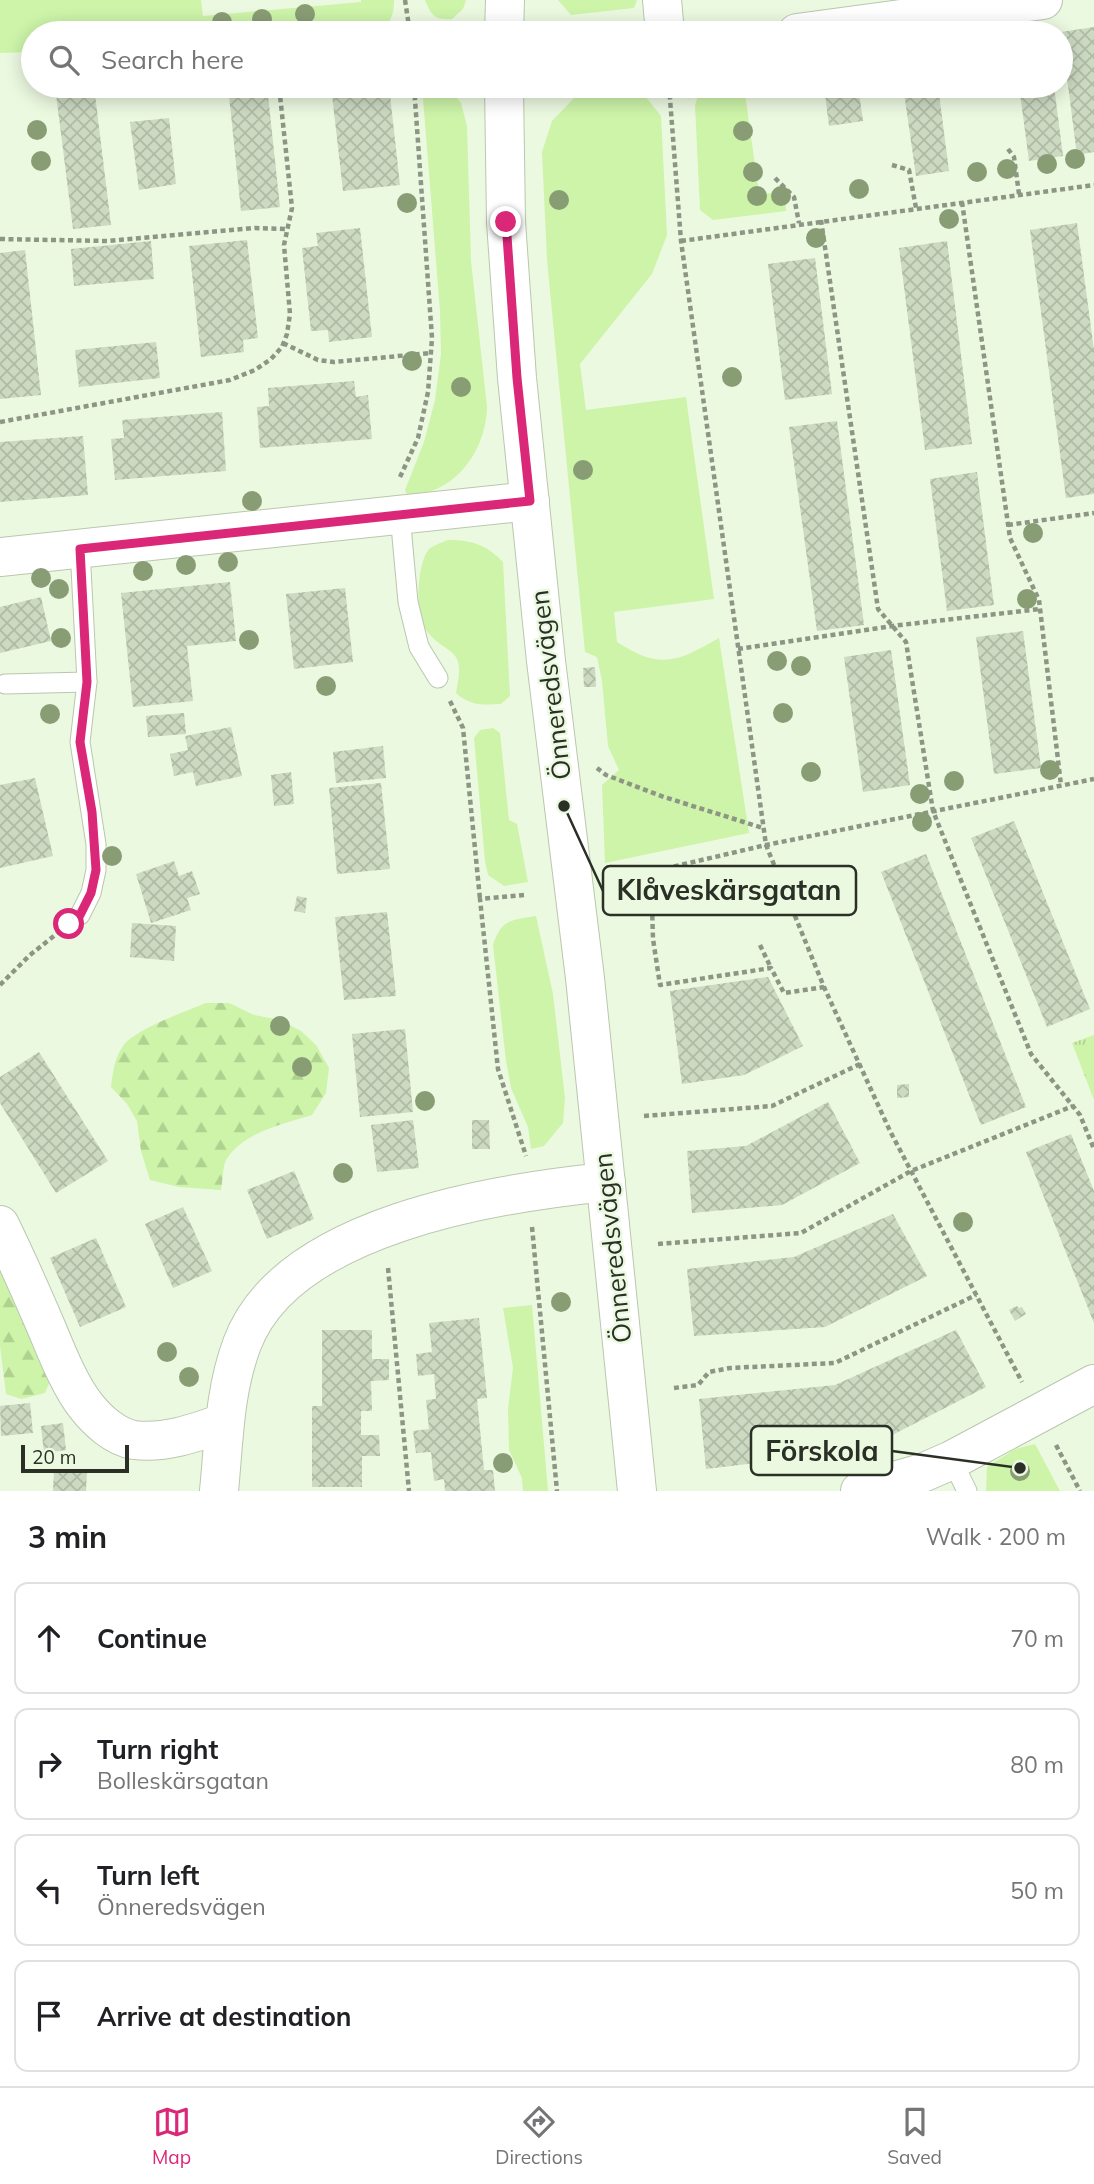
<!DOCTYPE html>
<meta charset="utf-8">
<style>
:root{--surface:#fff;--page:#f6f6f6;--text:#202124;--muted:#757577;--line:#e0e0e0;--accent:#db2777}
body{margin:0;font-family:Mulish,sans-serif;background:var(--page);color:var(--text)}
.scale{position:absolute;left:21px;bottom:18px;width:108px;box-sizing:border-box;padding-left:7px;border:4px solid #2b3027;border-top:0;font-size:19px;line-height:24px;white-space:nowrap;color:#2b3027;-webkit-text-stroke:5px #ecf9e1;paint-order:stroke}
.stop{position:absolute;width:21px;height:21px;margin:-16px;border:5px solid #db2777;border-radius:50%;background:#fff}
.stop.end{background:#db2777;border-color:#fff;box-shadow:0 2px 7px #0008}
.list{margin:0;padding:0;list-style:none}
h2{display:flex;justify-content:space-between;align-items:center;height:91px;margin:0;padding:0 28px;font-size:30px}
h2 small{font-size:23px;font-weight:400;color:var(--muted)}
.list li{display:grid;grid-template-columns:46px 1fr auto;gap:21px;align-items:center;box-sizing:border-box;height:112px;margin:0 14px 14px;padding:0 14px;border:2px solid var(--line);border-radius:14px}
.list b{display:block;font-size:26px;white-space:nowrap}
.list p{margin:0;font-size:23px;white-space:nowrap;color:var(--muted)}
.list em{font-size:23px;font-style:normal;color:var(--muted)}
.icon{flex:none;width:38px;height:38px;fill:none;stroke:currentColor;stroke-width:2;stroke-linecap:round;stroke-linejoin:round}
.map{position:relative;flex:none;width:1094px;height:1491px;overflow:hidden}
.search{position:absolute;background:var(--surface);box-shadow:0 4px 18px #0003;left:21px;right:21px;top:21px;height:77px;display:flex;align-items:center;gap:18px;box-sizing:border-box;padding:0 24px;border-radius:38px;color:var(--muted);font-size:26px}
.sheet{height:595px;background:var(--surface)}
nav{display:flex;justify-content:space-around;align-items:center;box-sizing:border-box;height:98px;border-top:2px solid var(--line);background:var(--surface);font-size:19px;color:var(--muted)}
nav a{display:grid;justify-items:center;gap:4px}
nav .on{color:var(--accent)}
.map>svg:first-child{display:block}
.grass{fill:#cdf4a9}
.forest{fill:url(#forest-firs)}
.park{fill:url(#park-tufts)}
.building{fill:url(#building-cross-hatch)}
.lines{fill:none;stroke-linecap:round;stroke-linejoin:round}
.lane-casing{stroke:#bac7af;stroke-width:21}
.street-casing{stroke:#bac7af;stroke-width:40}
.secondary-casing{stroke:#bac7af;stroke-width:40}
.path{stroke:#8d9685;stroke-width:4.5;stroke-dasharray:5 3.5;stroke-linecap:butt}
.lane{stroke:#fff;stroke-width:19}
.street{stroke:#fff;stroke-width:38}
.secondary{stroke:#fff;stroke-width:38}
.tree{fill:#899d75}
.route{stroke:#db2777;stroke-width:9}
.labels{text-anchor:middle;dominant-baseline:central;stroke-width:5;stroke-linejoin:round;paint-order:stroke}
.street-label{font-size:26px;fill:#2b3027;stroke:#ecf9e1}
.leader{fill:none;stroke:#2b3027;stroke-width:2.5}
.callout-dot{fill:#2b3027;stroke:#ecf9e1;stroke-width:2.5}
.callout{fill:#ecf9e1;stroke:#2b3027;stroke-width:2.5}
.callout-label{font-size:28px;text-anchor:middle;font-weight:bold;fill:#2b3027}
</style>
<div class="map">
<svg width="1094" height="1491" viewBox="0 0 1094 1491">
<defs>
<pattern id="forest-firs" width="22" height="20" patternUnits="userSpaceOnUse" patternTransform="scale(1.75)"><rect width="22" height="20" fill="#cdf4a9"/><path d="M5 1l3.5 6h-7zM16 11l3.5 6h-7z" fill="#b0d291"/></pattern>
<pattern id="park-tufts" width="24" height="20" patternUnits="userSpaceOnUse" patternTransform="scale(1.75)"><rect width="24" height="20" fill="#cdf4a9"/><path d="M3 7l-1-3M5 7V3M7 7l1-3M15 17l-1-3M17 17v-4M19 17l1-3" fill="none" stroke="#b0d291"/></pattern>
<pattern id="building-cross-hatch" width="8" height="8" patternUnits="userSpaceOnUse" patternTransform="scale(1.75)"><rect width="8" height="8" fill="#cddac2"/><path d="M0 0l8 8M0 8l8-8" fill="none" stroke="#b0bba7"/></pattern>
</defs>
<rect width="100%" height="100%" fill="#ecf9e1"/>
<!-- grass -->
<g class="grass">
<path d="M0,0H201L203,16L361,2V0H394C394,13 392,19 384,29L317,33H33V52L0,53Z"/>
<path d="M425,0H466L463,9L452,19C435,21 431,15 425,0Z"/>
<polygon points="558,0 637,0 634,8 571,15"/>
<path d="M422,86H445L450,89L461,103L467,126L471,261L487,407C486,451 455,495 407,495L405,490L424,442L435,400L441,354L440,311Z"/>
<path d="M603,86H631L645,96L661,116L667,235L652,274L580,364L586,410L686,397L714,599L614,612L617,642C660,670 677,662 719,638L749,833L605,863L602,785L619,770L608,746L602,681L597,657L585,652L547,260L542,152L552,121L577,95Z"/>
<polygon points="704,86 744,86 759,194 785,192 786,211 713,220 700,210 695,105 700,90"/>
<path d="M448,540C472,540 487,545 503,562L510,696L501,704C483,705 470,706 456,693C468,642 444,658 424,627C415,612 417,563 429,549C434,545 443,542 448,540Z"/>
<polygon points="493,728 500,733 509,820 517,824 528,882 504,886 488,875 485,861 474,738 480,730"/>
<path d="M536,916L553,994L565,1098L563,1123L544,1146L531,1149L528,1127L511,1088L506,1061L493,945C501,919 512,920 536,916Z"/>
<polygon points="532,1305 548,1491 523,1491 522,1478 509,1450 508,1409 513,1368 503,1308"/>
<polygon points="1035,1444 1060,1491 986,1491 987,1467 1015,1449"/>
</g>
<!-- forest -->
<g class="forest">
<path d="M206,1003H229L254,1015L280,1020L301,1031L316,1045L329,1068L326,1093L312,1115C283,1124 247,1131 228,1157C222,1164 223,1181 221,1190L179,1187L150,1180L141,1151L137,1121L127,1104L111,1087C113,1072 114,1059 123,1046C135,1029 187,1011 206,1003Z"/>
<polygon points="0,1251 52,1376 45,1393 21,1399 6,1394 0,1346"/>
</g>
<!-- park -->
<polygon class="park" points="1094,1035 1094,1100 1072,1043"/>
<!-- building -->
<g class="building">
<polygon points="1094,27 1094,152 1077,155 1061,32"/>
<polygon points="55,86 94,86 111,225 73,229"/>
<polygon points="228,86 267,86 280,207 241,211"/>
<polygon points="331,86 389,86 400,185 343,191"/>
<polygon points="824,86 858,86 863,121 829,126"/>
<polygon points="903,86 938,86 949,171 916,176"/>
<polygon points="1019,86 1054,86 1063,156 1029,161"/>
<polygon points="169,118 176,184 139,190 130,122"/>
<polygon points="1077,223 1094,350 1094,494 1066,498 1030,230"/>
<polygon points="360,228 372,337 329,342 328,330 311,331 302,248 318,246 316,233"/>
<polygon points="247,240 258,338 243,340 244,352 201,357 189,246"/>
<polygon points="151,241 154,279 74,286 71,249"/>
<polygon points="947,241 972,444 925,450 899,248"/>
<polygon points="25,250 41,395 0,399 0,253"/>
<polygon points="815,258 832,394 785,400 768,264"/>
<polygon points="156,342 160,378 79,387 75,350"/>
<polygon points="354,381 356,397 368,395 372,439 260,448 257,407 269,406 268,388"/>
<polygon points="222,412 226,471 115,480 111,439 124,438 122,420"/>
<polygon points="837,421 864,625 817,631 789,427"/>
<polygon points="83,436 88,495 0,502 0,442"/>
<polygon points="977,472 994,605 947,611 930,479"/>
<polygon points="230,582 236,641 187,646 193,701 133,707 121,593"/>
<polygon points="345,588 353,662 294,669 286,594"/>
<polygon points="41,597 51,641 0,653 0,607"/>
<polygon points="1023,631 1041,768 994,774 976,637"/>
<polygon points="891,650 910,785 863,792 844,657"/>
<polygon points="595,667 596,687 584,687 583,668"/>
<polygon points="184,713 186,734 148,737 146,716"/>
<polygon points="231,727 242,776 196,786 193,772 174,776 170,754 188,750 185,736"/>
<polygon points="383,746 386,778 336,783 333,752"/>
<polygon points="291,772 294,804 274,806 271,775"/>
<polygon points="35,778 53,856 0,868 0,785"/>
<polygon points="381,783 390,869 337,874 329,788"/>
<polygon points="1014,821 1090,1009 1047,1027 971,838"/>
<polygon points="926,854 1026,1107 981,1125 881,872"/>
<polygon points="174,861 179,876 192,871 200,894 187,898 191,910 151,923 136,874"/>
<polygon points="297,896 307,898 305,913 294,911"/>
<polygon points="387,912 396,996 344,1000 335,917"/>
<polygon points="132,923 176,926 174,961 130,957"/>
<polygon points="768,977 803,1046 744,1075 682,1084 670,991"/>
<polygon points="405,1029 413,1112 360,1117 352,1034"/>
<polygon points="39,1052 108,1161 56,1193 0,1103 0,1077"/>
<polygon points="909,1084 909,1097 897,1098 897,1085"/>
<polygon points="828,1102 860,1163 782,1205 692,1213 687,1151 746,1146"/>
<polygon points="413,1120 419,1168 377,1172 371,1125"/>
<polygon points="472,1120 489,1120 490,1149 472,1149"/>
<polygon points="1071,1134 1094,1191 1094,1323 1026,1152"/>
<polygon points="294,1171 314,1219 267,1239 247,1190"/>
<polygon points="183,1207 212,1271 173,1288 145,1224"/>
<polygon points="893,1214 927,1276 825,1327 694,1336 687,1269 794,1257"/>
<polygon points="96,1238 126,1307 80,1327 50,1258"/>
<polygon points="1017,1306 1019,1308 1022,1307 1026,1314 1015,1321 1009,1310"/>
<polygon points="479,1318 487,1398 477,1399 484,1470 493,1470 495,1491 445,1491 444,1479 434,1481 431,1452 416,1453 413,1431 429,1429 426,1400 436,1399 434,1374 418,1376 416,1354 432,1352 429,1323"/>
<polygon points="322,1330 372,1330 372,1359 389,1359 389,1380 371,1381 372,1411 361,1411 361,1435 379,1435 380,1456 362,1456 362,1487 312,1487 312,1406 322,1406"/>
<polygon points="956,1330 986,1387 863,1450 706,1469 699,1399 835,1385"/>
<polygon points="30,1403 33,1433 1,1436 0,1406"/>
<polygon points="63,1423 66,1450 44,1453 41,1426"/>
<polygon points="54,1470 87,1471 86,1491 53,1491"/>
</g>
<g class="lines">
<defs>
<g id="lane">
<polyline points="400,515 408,602 419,647 438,678"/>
<polyline points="80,549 87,682 80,742 96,844 96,870 91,893 80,915"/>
<polyline points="5,684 87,682"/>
<polyline points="952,1460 967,1491"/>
</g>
<g id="street">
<polyline points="662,0 665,33"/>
<polyline points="797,33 1043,0"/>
<polyline points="0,557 530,501"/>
<path d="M0,1225C17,1260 32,1294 47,1329C57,1353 70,1386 86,1406C97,1420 115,1437 134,1440C164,1444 195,1433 223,1423"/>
<path d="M219,1491C224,1441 224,1392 242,1344C286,1225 496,1193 606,1182"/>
<polyline points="860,1491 922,1473 952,1460 1094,1384"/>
</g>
<g id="secondary">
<polyline points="504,33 505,0"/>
<polyline points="504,86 506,222 517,378 546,661 585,978 637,1491"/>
</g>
</defs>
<!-- lane casing -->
<use href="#lane" class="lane-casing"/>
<!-- street casing -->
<use href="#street" class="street-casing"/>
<!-- secondary casing -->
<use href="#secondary" class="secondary-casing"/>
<!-- path -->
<g class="path">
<polyline points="405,0 410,33"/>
<polyline points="669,86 681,241 766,845 824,987 890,1131 1022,1382"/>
<polyline points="1008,149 1014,157 1019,194"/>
<polyline points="892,165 909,170 916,208"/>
<polyline points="775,178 794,197 799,223"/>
<polyline points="962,202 1010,538 1039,600 1061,785"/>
<polyline points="821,220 878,609 906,642 933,811 1031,1054 1080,1115 1094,1149"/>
<polyline points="0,239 108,241 255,228 288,229"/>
<polyline points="681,241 1094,185"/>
<polyline points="283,343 318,360 334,362 431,353"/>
<polyline points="0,422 230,380 255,370 271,359 282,347 287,334 290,314 284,245 292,208 279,86"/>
<polyline points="400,477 418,438 428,392 432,338 414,86"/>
<polyline points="1008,525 1094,513"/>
<polyline points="738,649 892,626 1040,609"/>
<polyline points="450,701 463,728 480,899"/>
<polyline points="597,768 606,775 664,797 763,828"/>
<polyline points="651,873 653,939 660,985 771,968 784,993 824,987"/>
<polyline points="616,880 766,845 1094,779"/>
<polyline points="524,895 480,899 498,1069 526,1156"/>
<polyline points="760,945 771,968"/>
<polyline points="0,985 30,955 59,932"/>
<polyline points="644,1116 772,1106 860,1064"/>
<polyline points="532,1227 557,1491"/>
<polyline points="658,1244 801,1233 911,1171 1073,1106"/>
<polyline points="388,1268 409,1491"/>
<polyline points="674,1388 698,1385 709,1372 730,1368 835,1363 976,1295"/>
<polyline points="1056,1445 1080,1491"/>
</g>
<!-- lane -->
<use href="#lane" class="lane"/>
<!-- street -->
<use href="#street" class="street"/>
<!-- secondary -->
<use href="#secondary" class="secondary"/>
</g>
<!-- trees -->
<g class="tree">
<circle cx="305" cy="14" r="10"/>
<circle cx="262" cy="19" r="10"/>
<circle cx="222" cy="22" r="10"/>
<circle cx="37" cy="130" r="10"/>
<circle cx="743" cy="131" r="10"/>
<circle cx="1075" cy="159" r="10"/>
<circle cx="41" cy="161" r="10"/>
<circle cx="1047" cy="164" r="10"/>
<circle cx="1007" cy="169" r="10"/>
<circle cx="753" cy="172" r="10"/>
<circle cx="977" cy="172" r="10"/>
<circle cx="859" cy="189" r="10"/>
<circle cx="757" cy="196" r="10"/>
<circle cx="781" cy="196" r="10"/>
<circle cx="559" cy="200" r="10"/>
<circle cx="407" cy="203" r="10"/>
<circle cx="949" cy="219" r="10"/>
<circle cx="816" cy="238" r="10"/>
<circle cx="412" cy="361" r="10"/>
<circle cx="732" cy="377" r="10"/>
<circle cx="461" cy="387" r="10"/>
<circle cx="583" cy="470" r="10"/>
<circle cx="252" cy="501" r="10"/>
<circle cx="1033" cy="533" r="10"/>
<circle cx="228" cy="562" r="10"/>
<circle cx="186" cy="565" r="10"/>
<circle cx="143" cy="571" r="10"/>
<circle cx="41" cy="578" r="10"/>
<circle cx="59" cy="589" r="10"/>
<circle cx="1027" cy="599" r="10"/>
<circle cx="61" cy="638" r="10"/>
<circle cx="249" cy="640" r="10"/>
<circle cx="777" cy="661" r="10"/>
<circle cx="801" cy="666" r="10"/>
<circle cx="326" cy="686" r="10"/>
<circle cx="783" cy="713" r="10"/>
<circle cx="50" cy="714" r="10"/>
<circle cx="1050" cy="770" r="10"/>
<circle cx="811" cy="772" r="10"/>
<circle cx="954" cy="781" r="10"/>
<circle cx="920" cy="794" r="10"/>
<circle cx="922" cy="822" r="10"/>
<circle cx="112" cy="856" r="10"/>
<circle cx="280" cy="1026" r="10"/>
<circle cx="302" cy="1067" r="10"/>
<circle cx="425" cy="1101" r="10"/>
<circle cx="343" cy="1173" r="10"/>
<circle cx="963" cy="1222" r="10"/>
<circle cx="561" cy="1302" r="10"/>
<circle cx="167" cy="1352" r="10"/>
<circle cx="189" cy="1377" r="10"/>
<circle cx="503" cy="1463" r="10"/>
<circle cx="1020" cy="1471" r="10"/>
</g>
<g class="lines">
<!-- route -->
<polyline class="route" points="69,924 80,915 91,893 96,870 92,812 80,742 87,682 80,549 530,501 517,378 506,222"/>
</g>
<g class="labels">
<!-- street labels -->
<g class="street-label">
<text transform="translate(550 685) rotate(-97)">Önneredsvägen</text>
<text transform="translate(612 1248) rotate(-96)">Önneredsvägen</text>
</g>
</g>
<!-- callouts -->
<path class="leader" d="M564 806L603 891M1020 1468L892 1451"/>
<g class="callout-dot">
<circle cx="564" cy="806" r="7"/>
<circle cx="1020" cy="1468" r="7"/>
</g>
<g class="callout">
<rect x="603" y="866" width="253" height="49" rx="7"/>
<rect x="751" y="1426" width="141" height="49" rx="7"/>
</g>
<g class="callout-label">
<text x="729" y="900">Klåveskärsgatan</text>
<text x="822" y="1461">Förskola</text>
</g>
</svg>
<div class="scale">20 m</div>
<div class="stop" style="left:69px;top:924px"></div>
<div class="stop end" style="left:506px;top:222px"></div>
<div class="search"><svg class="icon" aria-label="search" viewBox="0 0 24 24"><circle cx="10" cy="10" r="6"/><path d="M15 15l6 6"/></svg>Search here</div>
</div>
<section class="sheet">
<h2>3 min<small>Walk · 200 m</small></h2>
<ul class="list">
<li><svg class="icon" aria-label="ahead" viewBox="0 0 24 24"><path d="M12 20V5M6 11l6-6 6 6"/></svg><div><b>Continue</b></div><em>70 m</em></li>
<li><svg class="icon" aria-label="right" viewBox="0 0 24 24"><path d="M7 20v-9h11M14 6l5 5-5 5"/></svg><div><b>Turn right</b><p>Bolleskärsgatan</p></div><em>80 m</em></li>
<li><svg class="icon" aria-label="left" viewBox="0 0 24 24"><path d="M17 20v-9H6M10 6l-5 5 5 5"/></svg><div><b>Turn left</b><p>Önneredsvägen</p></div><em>50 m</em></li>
<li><svg class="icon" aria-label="arrive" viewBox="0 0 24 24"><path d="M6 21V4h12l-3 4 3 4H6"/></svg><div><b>Arrive at destination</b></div></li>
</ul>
</section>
<nav>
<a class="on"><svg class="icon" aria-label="map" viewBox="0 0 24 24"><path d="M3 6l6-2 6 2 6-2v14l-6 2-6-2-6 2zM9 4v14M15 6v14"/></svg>Map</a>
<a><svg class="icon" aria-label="directions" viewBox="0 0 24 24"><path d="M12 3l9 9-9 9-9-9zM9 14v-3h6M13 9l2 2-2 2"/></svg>Directions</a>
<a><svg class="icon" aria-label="saved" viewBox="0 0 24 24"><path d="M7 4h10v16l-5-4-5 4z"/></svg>Saved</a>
</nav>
